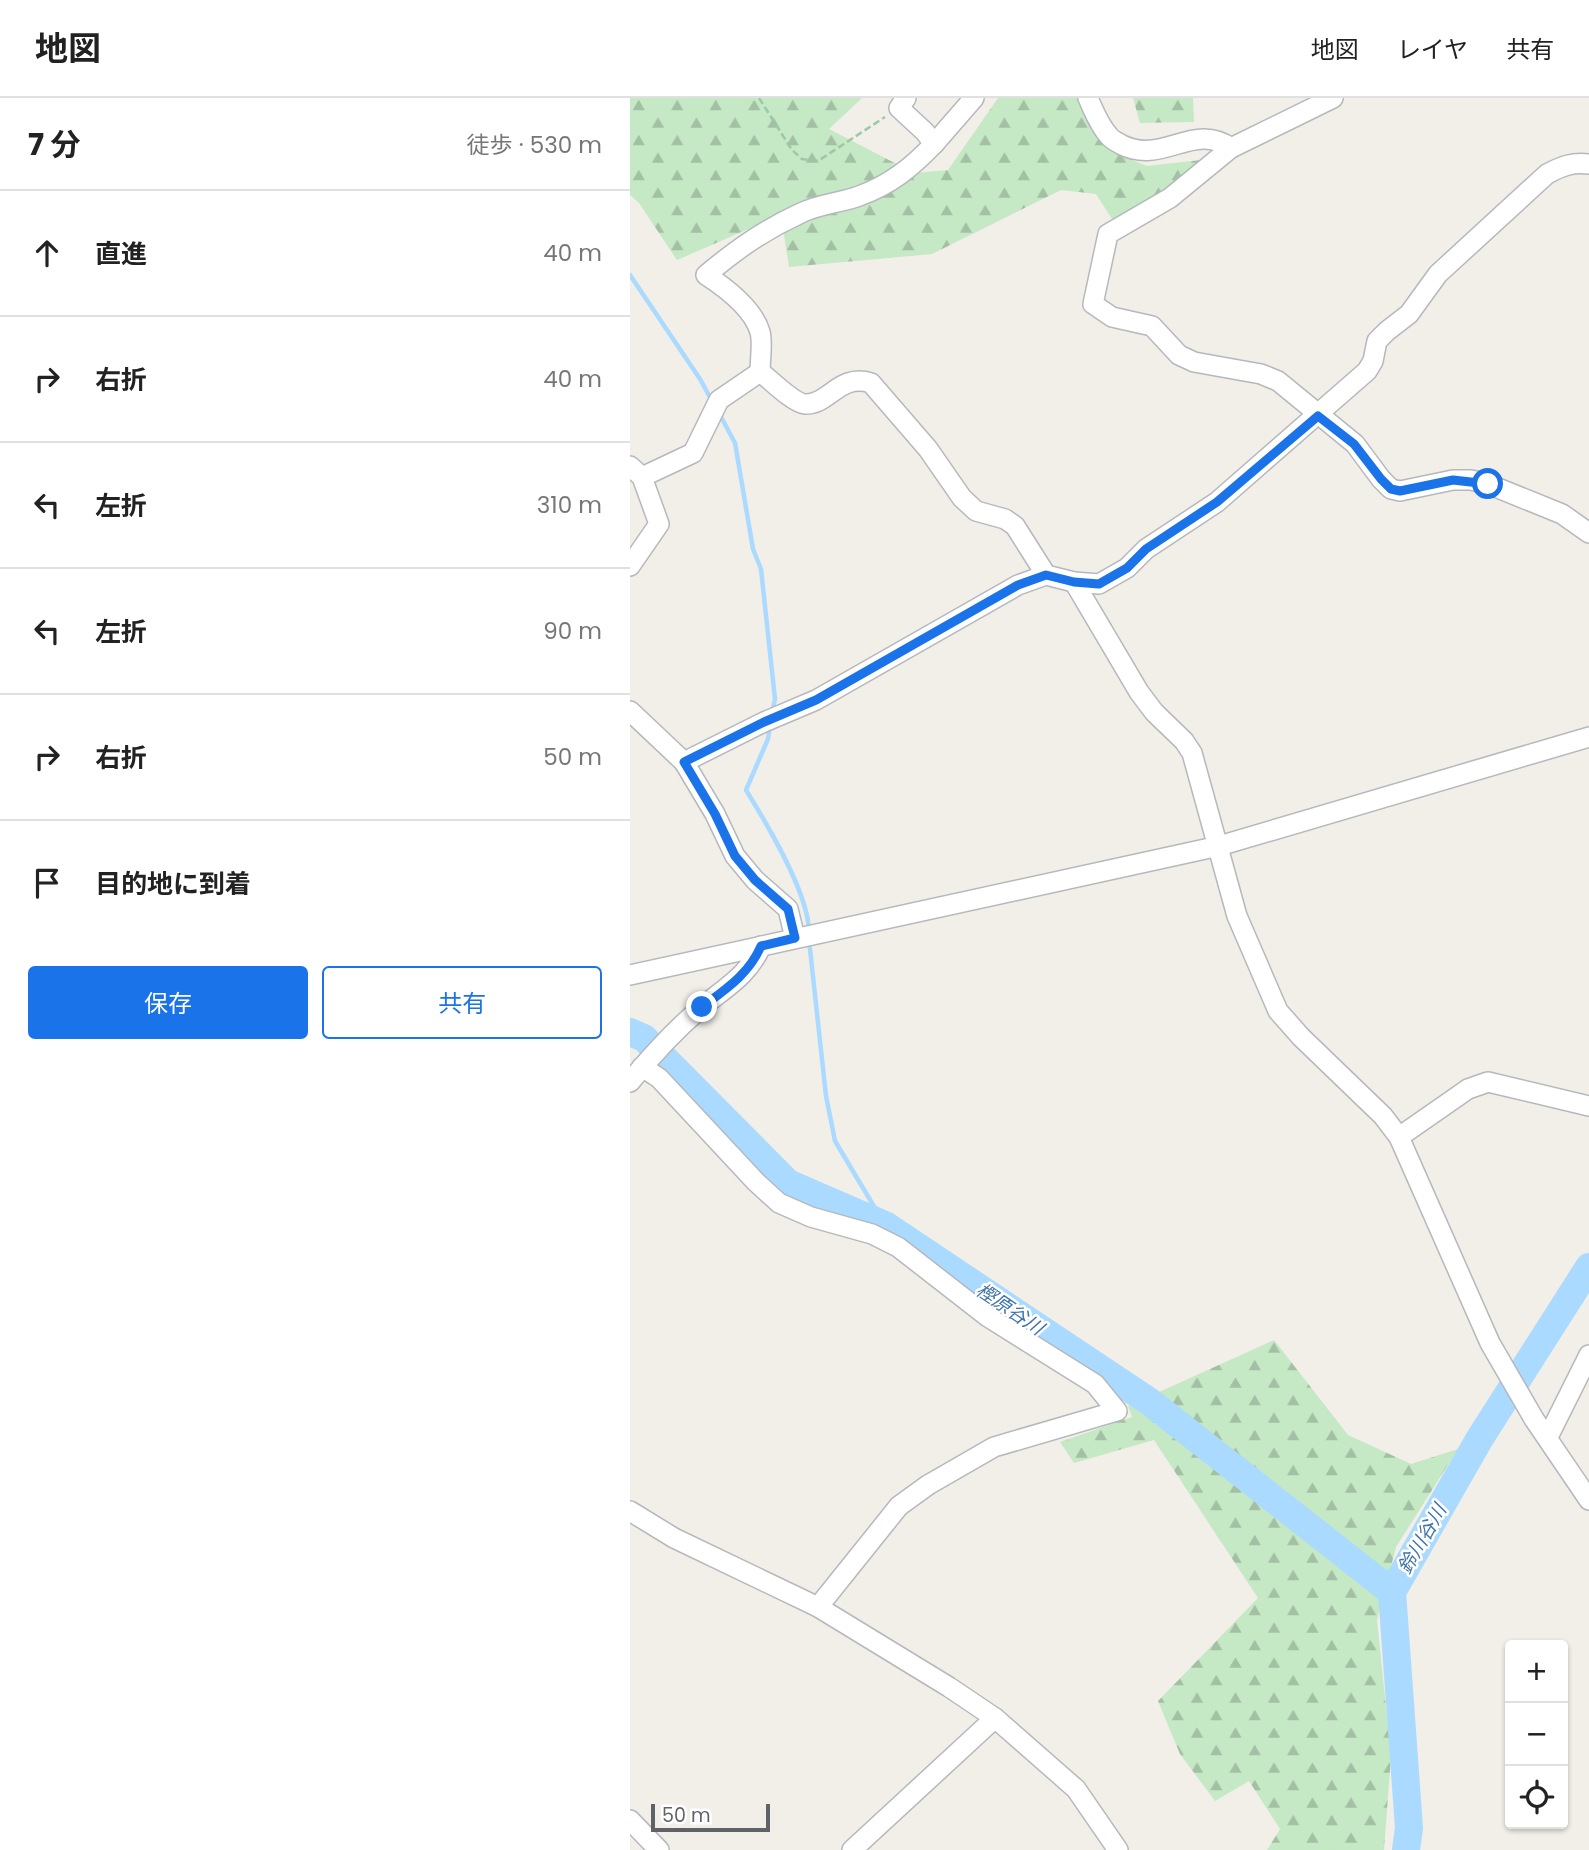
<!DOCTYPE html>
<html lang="ja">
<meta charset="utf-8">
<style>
:root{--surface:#fff;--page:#f6f6f6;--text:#222;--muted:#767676;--line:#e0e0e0;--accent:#1a73e8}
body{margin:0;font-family:Poppins,"Noto Sans JP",sans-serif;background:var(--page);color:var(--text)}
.controls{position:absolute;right:21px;bottom:21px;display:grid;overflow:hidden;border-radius:7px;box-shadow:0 2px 5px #0004}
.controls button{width:63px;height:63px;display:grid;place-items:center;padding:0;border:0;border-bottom:2px solid var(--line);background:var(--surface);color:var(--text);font:35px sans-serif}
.scale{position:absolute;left:21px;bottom:18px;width:119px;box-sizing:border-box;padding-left:7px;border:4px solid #5f6368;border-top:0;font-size:19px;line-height:24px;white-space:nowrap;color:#5f6368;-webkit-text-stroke:5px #fff;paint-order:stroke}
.stop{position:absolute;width:21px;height:21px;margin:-16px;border:5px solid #1a73e8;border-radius:50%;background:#fff}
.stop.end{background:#1a73e8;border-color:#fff;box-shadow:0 2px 7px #0008}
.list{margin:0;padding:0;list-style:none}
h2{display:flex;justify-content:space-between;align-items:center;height:91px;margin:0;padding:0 28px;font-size:30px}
h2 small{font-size:23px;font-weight:400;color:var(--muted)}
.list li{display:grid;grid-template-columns:46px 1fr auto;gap:21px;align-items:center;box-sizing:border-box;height:126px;padding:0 28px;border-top:2px solid var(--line)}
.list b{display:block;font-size:26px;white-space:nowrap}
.list em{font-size:23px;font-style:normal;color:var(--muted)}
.actions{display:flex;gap:14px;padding:21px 28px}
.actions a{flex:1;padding:16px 0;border:2px solid var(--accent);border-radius:7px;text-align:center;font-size:24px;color:var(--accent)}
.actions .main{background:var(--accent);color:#fff}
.icon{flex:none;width:38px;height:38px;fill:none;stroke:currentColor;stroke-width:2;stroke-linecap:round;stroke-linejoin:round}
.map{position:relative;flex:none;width:959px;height:1752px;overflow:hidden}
header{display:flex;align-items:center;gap:42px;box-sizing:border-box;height:98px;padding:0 35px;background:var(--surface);border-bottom:2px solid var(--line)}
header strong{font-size:33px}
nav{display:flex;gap:38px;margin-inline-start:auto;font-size:24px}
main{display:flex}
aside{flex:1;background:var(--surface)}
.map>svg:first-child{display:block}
.forest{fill:url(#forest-firs)}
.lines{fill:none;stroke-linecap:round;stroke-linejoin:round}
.stream{stroke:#aadaff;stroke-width:4.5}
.river{stroke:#aadaff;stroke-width:28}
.minor-casing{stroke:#b5b8bc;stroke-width:22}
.path{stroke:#9cc7a9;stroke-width:2.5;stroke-dasharray:7 3.5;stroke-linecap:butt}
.minor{stroke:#fff;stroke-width:19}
.route{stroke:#1a73e8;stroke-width:9}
.labels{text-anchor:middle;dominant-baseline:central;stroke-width:5;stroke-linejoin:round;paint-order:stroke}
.water-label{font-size:19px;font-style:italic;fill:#4174aa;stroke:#fff}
</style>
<header>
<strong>地図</strong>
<nav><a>地図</a><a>レイヤ</a><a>共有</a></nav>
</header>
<main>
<aside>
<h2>7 分<small>徒歩 · 530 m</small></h2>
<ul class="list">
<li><svg class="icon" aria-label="ahead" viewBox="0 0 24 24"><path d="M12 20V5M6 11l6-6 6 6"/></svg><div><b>直進</b></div><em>40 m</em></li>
<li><svg class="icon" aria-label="right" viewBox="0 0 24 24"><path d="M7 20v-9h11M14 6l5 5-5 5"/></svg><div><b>右折</b></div><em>40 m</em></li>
<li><svg class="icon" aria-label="left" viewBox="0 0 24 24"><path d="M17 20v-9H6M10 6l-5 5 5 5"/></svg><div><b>左折</b></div><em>310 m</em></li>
<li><svg class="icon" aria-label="left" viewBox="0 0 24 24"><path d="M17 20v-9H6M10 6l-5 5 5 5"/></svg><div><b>左折</b></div><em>90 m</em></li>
<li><svg class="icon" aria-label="right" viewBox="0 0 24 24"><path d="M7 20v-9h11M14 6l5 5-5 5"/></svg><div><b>右折</b></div><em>50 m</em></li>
<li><svg class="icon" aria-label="arrive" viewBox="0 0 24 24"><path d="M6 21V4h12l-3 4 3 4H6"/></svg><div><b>目的地に到着</b></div></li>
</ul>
<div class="actions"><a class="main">保存</a><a>共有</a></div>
</aside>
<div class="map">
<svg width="959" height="1752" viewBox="0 0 959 1752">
<defs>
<pattern id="forest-firs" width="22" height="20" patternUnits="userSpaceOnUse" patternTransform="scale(1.75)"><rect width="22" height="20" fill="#c5e8c5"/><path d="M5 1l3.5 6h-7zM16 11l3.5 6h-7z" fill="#a3c0a4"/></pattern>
</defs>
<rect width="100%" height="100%" fill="#f1efe8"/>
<!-- forest -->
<g class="forest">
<polygon points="0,0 232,0 199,31 284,75 318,72 368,0 450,0 469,37 491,58 517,68 580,61 557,79 484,124 466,96 431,92 302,156 159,169 151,117 47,162 9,105 0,97"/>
<polygon points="503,0 563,0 564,24 510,25"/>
<polygon points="644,1242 718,1337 781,1366 828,1351 766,1449 747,1522 761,1658 754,1752 637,1752 650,1731 619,1683 585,1703 550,1656 528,1603 628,1500 524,1342 444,1365 430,1344 502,1319 498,1308"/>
</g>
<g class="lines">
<!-- stream -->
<g class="stream">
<polyline points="0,177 70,281 82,303"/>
<polyline points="90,317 105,345 123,451 131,471 145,601 142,615"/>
<path d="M140,627L138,641L116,692C137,726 178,794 179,833"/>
<polyline points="179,842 196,998 205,1043 255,1127"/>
</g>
<!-- river -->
<g class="river">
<polyline points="0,934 14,940 158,1085 255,1127 520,1304 762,1494"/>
<polyline points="776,1752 779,1730 762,1494 850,1340 959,1169"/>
</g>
<defs>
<g id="minor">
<path d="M458,0C464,13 469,27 479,38C482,42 487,44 492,47C533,67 564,23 601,50"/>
<polyline points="703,0 601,50 540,100 478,136 463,206 482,219 522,228 549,257 564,264 631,276 648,283 725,346 751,381 761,391 770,393 823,382 841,382 858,386 932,416 959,435"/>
<polyline points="304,46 344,0"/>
<path d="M130,274C130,262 133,245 130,234C123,210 96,190 76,177C107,151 134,132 171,115C189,106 210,105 229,98C260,87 282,69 304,46L295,34L269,10L276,0"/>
<path d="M130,274C140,281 163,305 175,306C199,307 209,275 241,285L298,351L332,400L346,413L375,421L385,428L416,477"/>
<polyline points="0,368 12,379 29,426 0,468"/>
<polyline points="12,379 63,355 89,302 130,274"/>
<polyline points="444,484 509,594 524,614 554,643 562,655 607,818 648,913 671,939 753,1018 769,1039 860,1245 904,1321 959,1402"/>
<polyline points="0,613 54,664 85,716 105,758 125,782 158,811 165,840"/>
<path d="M54,664L134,624L186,602L388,487L416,477L444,484L469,486L497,470L516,451L587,404L737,273L743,263L747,243L757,233L779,216L808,176L917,76C932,68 942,64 959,66"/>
<polyline points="0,877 589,748 959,639"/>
<polyline points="12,969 29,980 126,1084 149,1105 181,1119 242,1136 268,1149 358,1219 465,1286 487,1313 364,1349 298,1387 269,1408 188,1509"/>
<path d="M0,984C22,957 45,932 72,909C95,890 119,877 131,848"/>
<polyline points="769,1039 838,991 858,984 959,1008"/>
<polyline points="918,1339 959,1257"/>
<polyline points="0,1413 44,1440 188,1509 319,1589 365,1620 446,1691 488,1752"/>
<polyline points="0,1722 29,1752"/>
<polyline points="222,1752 365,1620"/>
</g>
</defs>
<!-- minor casing -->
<use href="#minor" class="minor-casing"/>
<!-- path -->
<polyline class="path" points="129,0 162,52 172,61 188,63 255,19"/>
<!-- minor -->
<use href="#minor" class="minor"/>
</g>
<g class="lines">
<!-- route -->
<path class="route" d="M72,909C96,891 119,876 131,848L165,840L158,811L125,782L105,758L85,716L54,664L134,624L186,602L388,487L416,477L444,484L469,486L497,470L516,451L587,404L688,318L724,346L751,381L761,391L770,393L823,382L858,386"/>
</g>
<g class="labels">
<!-- water labels -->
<g class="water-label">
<text transform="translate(380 1211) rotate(34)">樫原谷川</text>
<text transform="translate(792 1441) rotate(-60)">鈴川谷川</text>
</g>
</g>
</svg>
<div class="controls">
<button>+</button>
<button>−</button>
<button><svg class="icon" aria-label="locate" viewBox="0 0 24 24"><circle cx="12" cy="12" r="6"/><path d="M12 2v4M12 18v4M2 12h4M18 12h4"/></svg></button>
</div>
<div class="scale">50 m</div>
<div class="stop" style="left:858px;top:386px"></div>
<div class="stop end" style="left:72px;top:909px"></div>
</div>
</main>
